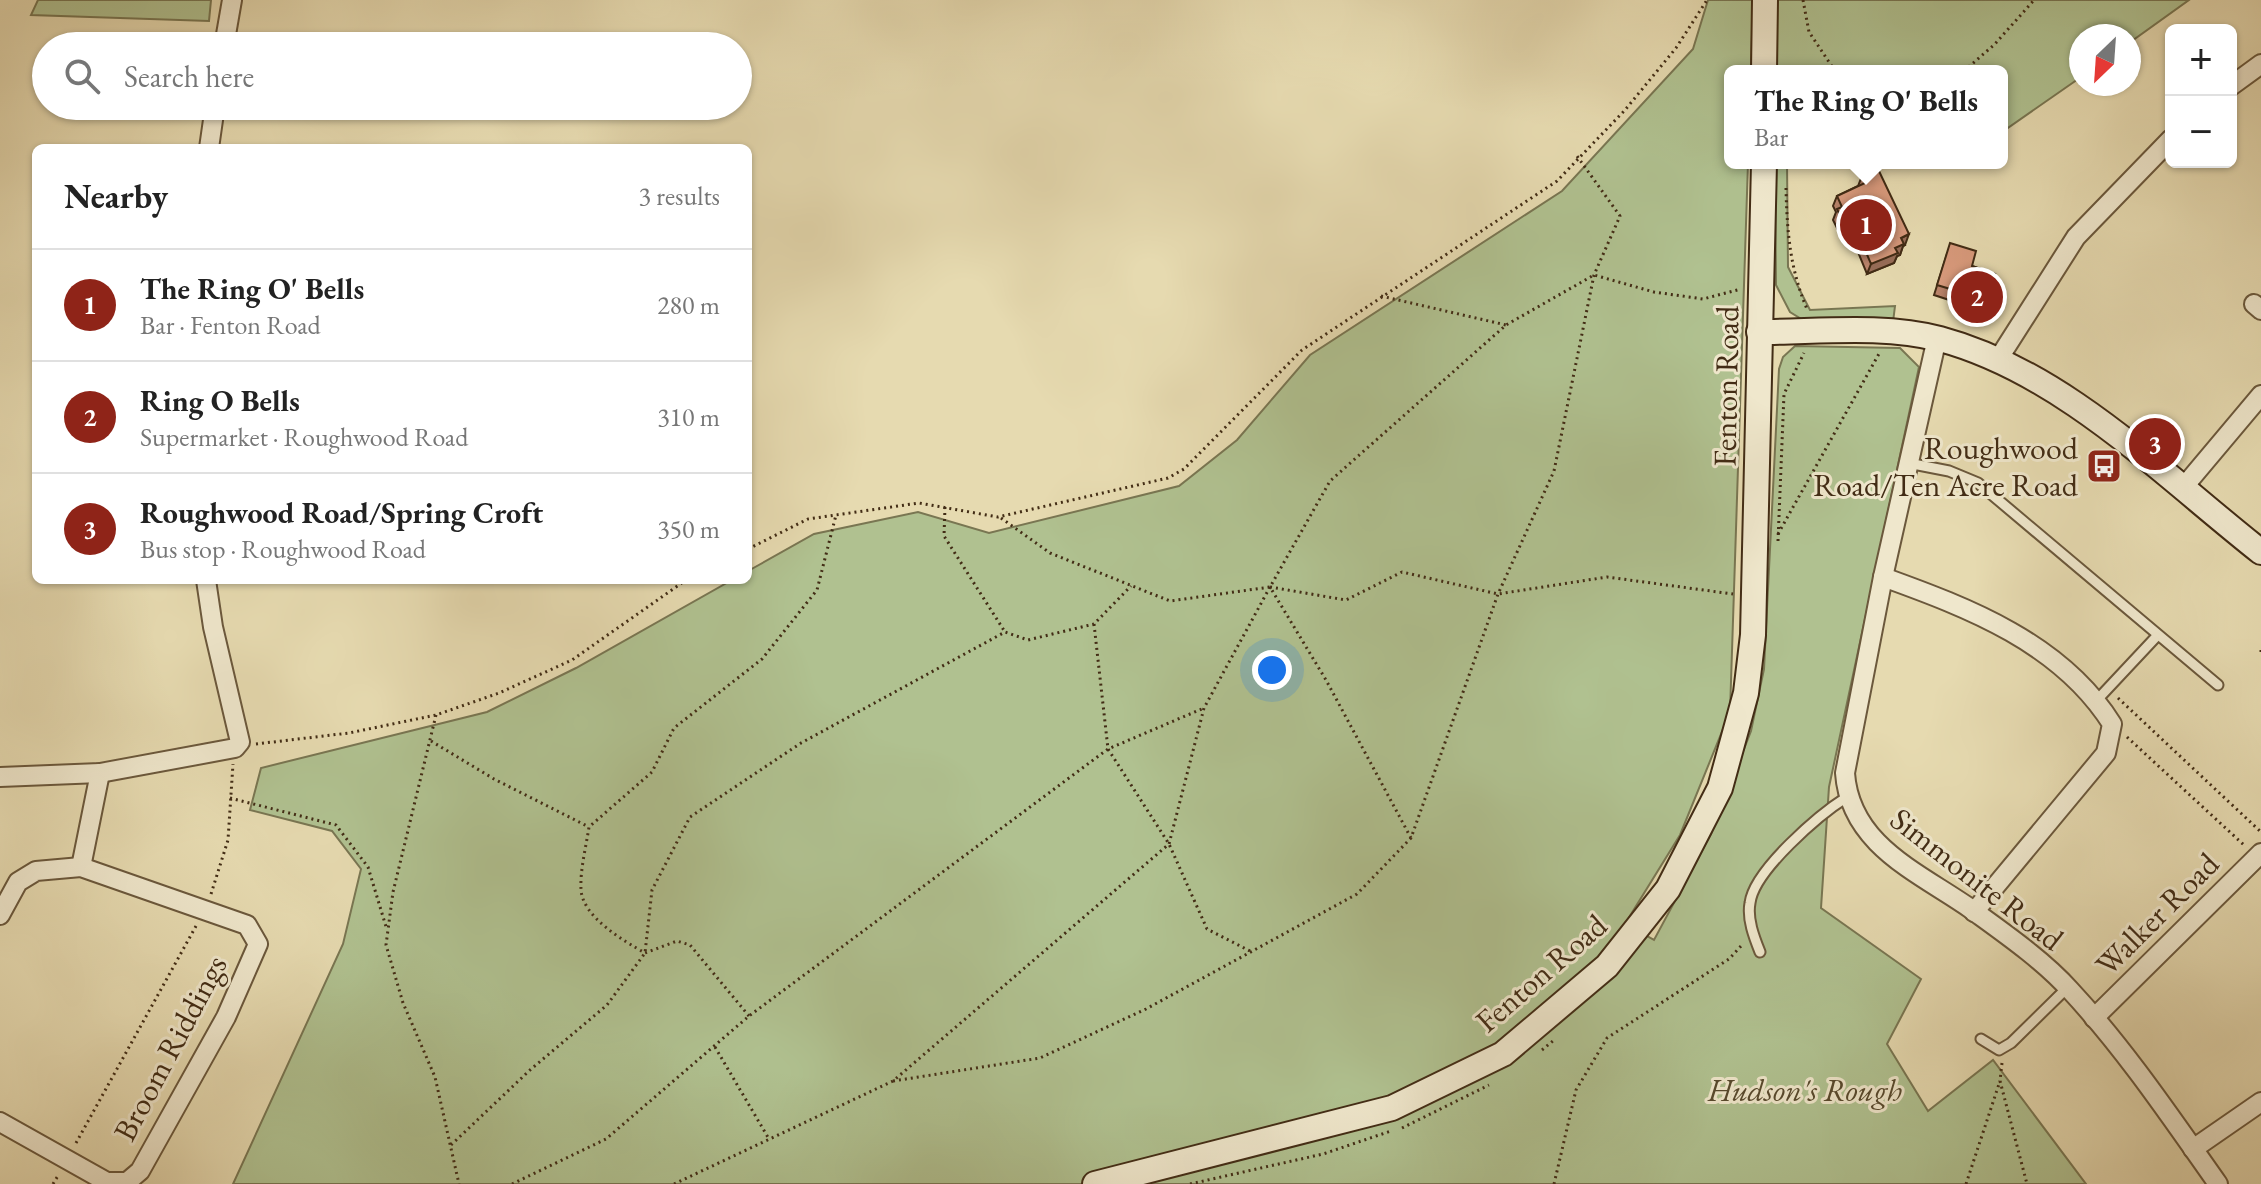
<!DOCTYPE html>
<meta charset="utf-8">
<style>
:root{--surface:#fff;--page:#f6f6f6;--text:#222;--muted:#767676;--line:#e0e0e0;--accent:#8f2418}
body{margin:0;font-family:"EB Garamond",serif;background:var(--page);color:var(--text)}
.controls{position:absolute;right:24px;top:24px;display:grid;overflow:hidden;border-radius:12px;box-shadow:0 2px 6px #0004}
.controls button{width:72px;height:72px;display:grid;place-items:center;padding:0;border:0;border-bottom:2px solid var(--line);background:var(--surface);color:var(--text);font:40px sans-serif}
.compass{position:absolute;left:2069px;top:24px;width:72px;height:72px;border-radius:50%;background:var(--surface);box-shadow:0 2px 6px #0004;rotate:205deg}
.you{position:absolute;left:1272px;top:670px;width:28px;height:28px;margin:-20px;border:6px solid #fff;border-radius:50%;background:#1a73e8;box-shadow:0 0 0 12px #1a73e833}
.badge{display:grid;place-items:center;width:52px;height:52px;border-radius:50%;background:var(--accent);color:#fff;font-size:26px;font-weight:700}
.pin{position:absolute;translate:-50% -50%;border:4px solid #fff;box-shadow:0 2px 8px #0006}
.popup{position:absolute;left:1724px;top:65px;width:284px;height:104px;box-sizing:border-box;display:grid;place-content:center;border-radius:12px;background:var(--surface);filter:drop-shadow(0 2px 6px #0005);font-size:26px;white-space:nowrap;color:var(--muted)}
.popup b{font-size:30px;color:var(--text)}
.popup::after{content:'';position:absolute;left:50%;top:100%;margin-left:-16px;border:16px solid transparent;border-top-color:var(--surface)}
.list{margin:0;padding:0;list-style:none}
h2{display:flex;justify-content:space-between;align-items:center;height:104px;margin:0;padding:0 32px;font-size:34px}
h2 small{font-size:26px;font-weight:400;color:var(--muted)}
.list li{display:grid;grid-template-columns:52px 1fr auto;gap:24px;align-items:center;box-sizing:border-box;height:112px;padding:0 32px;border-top:2px solid var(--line)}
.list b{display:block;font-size:30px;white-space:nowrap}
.list p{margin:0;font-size:26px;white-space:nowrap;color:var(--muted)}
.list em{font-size:26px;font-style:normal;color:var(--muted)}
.icon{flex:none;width:44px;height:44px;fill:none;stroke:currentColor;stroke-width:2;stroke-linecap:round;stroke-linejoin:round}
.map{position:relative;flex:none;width:2261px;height:1184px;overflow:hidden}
.search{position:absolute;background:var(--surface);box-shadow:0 2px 6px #0004;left:32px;top:32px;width:720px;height:88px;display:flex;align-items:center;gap:20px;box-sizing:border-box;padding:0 28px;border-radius:44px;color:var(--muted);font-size:30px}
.panel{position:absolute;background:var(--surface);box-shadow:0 2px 6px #0004;left:32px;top:144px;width:720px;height:440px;border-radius:12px}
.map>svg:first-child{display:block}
.green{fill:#b0c190;stroke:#797652;stroke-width:2}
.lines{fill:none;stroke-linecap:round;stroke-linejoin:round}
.lane-casing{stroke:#6b583c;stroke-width:13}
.street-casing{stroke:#6b583c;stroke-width:22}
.secondary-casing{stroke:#422c15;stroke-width:28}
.path{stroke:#422c15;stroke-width:3;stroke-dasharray:2 4;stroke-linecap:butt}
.lane{stroke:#efe7cc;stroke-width:9}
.street{stroke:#efe7cc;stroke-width:18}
.secondary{stroke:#efe7cc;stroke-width:24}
.wall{fill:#ba846b;stroke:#422c15;stroke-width:2}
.shaded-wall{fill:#976c57;stroke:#422c15;stroke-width:2}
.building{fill:#d89a7c;stroke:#422c15;stroke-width:2}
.labels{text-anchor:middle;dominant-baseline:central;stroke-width:6;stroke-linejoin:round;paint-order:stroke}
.street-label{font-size:32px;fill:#422c15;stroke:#efe7cc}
.poi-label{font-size:32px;fill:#422c15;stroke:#efe7cc;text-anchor:end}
.park-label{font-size:32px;font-style:italic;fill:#584a2e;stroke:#efe7cc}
</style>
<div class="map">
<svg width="2261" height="1184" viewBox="0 0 2261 1184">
<rect width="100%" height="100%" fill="#e6dab0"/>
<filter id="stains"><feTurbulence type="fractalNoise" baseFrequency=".0025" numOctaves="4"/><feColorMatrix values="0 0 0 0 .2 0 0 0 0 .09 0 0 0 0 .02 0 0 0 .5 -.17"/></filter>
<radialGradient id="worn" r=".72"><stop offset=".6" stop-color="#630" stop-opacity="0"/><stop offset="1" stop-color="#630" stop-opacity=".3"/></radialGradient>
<!-- green -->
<g class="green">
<polygon points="38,0 211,0 209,21 31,15"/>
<polygon points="1708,0 1753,0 1751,71 1730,71 1730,163 1748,163 1730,712 1680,835 1625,924 1654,940 1711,834 1751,731 1764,669 1779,369 1783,357 1795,346 1900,348 1919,367 1829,787 1821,908 1921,979 1887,1044 1928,1111 1993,1060 2086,1184 233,1184 343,944 361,869 332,831 250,810 261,768 487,712 576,668 732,580 748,580 748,571 814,534 918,512 989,533 1179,486 1237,440 1310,355 1562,191 1693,49"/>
<polygon points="1772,0 2189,0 2129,43 2129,36 2081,36 2081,77 2002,132 2002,71 1773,71"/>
<polygon points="1775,163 1787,163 1788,267 1810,310 1895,306 1893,322 1803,320 1790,312 1776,285"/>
</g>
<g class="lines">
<defs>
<g id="lane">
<polyline points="1908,463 1949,471 1978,483 2218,685"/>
<polyline points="2097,700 2156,637"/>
<path d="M1760,952C1754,937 1747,919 1750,903C1754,870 1820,814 1847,797"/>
<polyline points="1981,1039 1999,1050 2011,1043 2068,987"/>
</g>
<g id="street">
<polyline points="224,46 232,0"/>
<polyline points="2231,86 2261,64"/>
<polyline points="209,148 215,106"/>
<polyline points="2254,304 2261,310"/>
<path d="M1937,338L1883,577L1845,773C1850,845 1918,872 1971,909C2004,933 2043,960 2070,990C2125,1049 2172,1119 2218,1184"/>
<polyline points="1999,358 2076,237 2171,139"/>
<polyline points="2182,489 2261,395"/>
<path d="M1883,577C1969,608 2061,643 2112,724L2106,753L1974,912"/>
<polyline points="0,777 100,773 235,748 240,742 213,627 206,580"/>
<polyline points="81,867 100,773"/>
<polyline points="0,915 18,882 36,871 81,867 247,925 258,944 226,1017 140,1171 127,1182 107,1182 0,1122"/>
<polyline points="2094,1018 2261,853"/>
<polyline points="2193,1149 2261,1102"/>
</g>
<g id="secondary">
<polyline points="1764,71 1765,0"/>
<path d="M1759,332C1817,332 1883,324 1940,339C2063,372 2163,475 2261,552"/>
<polyline points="1095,1184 1392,1108 1503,1054 1607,966 1668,889 1720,788 1746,693 1753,635 1764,163"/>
</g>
</defs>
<!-- lane casing -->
<use href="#lane" class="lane-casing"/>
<!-- street casing -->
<use href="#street" class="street-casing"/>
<!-- secondary casing -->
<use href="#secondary" class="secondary-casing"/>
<!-- path -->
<g class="path">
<polyline points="1803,0 1809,32 1835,71"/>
<polyline points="1964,71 1995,44 2034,0"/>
<path d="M1786,188C1787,232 1790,269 1807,309"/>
<polyline points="1381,296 1506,325"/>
<polyline points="945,507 944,536 1005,632"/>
<polyline points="1001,518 1050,553 1170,601 1270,587 1330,481 1506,325 1594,275 1654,292 1703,299 1741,289"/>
<polyline points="1778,534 1880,352"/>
<polyline points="1778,541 1784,394 1804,353"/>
<polyline points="748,549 808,519 919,503 998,517 1168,478 1184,469 1302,350 1557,181 1625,110 1676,48 1707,0"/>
<polyline points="1270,587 1346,600 1402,572 1498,594 1607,577 1733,594"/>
<polyline points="1094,624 1108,749 1169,844 1207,929 1250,951"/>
<polyline points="2261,650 2261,654"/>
<polyline points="2118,698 2261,832"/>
<polyline points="436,715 393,892 386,945 403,1003 435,1077 459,1184"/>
<polyline points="2127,737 2245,846"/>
<polyline points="431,741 494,779 589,827"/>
<polyline points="256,744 349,733 436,715 499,693 572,660 686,580"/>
<polyline points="230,798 336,825 368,867 387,930"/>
<polyline points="211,894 228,840 233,764"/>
<path d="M749,1016L690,945L677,941L645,953C624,941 582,917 581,889C580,870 586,847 589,827L652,772L674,728L762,659L817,590L836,515"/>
<polyline points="715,1047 769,1139"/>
<polyline points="1542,1050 1554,1040"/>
<polyline points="2002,1063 2000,1081 2027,1184"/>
<polyline points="893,1081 1040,1058 1146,1009 1357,894 1411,838 1498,594 1554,471 1594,275 1620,216 1577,156"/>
<polyline points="1402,1128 1489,1085"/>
<polyline points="76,1143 196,926"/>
<polyline points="451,1145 530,1070 607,1005 645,953 652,890 690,817 801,743 1005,632 1028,640 1094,624 1131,586"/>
<polyline points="53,1184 59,1174"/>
<polyline points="512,1184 606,1139 749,1016 1108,749 1204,708"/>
<polyline points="674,1184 893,1081 1169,844 1204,708 1270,587 1326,680 1411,838"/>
<polyline points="1190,1184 1323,1154 1391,1131"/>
<polyline points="1554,1184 1576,1090 1607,1038 1729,959 1742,945"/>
<polyline points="1966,1184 2000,1081"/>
</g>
<!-- lane -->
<use href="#lane" class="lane"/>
<!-- street -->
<use href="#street" class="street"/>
<!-- secondary -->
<use href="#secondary" class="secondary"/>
</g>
<!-- wall -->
<g class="wall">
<polygon points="1862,176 1905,245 1903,246 1900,255 1897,256 1894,263 1867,274 1849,230 1840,234 1833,220 1836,212 1833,206 1837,196 1858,186"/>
<polygon points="1947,254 1972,266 1995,274 1983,311 1934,295"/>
</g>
<!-- shaded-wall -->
<g class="shaded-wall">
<polygon points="1852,219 1849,230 1840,234 1844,224"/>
<polygon points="1909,234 1905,245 1903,246 1900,255 1897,256 1894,263 1867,274 1871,264 1895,248 1901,238"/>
</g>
<!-- building -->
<g class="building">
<polygon points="1878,169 1909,234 1901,238 1904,244 1895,248 1898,253 1871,264 1852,219 1844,224 1837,209 1842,207 1837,196 1865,183 1862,176"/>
<polygon points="1950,243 1976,251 1972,266 1995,274 1987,300 1937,285"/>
</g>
<!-- icons -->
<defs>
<symbol id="bus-square" viewBox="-11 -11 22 22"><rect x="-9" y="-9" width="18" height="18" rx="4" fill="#8f2418" stroke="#efe7cc"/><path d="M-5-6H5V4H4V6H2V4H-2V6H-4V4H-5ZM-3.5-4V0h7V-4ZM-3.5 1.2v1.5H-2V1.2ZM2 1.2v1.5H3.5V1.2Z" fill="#fff"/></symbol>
</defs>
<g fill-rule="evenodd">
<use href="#bus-square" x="2084" y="446" width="40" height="40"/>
</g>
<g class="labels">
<!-- street labels -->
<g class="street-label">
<text transform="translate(1726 386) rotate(-89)">Fenton Road</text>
<text transform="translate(1977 879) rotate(38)">Simmonite Road</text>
<text transform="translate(2157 914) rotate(-45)">Walker Road</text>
<text transform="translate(1541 973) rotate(-41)">Fenton Road</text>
<text transform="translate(170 1048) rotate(-62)">Broom Riddings</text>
</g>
<!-- poi labels -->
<g class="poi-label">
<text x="2078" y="448">Roughwood<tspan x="2078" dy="37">Road/Ten Acre Road</tspan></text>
</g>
<!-- park labels -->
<g class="park-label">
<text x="1805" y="1090">Hudson's Rough</text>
</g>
</g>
<rect width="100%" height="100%" filter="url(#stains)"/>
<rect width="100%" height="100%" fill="url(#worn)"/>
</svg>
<div class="controls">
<button>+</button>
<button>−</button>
</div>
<svg class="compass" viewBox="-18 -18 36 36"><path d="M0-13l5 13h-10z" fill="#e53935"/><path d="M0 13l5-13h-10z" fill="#767676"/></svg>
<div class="you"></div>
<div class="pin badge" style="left:1866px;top:225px">1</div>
<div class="popup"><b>The Ring O' Bells</b>Bar</div>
<div class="pin badge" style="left:1977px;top:297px">2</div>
<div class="pin badge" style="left:2155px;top:444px">3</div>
<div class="search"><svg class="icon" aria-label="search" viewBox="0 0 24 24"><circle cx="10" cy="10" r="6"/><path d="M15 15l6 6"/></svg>Search here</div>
<section class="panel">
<h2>Nearby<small>3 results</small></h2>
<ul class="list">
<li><span class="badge">1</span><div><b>The Ring O' Bells</b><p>Bar · Fenton Road</p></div><em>280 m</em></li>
<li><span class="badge">2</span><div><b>Ring O Bells</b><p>Supermarket · Roughwood Road</p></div><em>310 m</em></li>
<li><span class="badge">3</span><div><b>Roughwood Road/Spring Croft</b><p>Bus stop · Roughwood Road</p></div><em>350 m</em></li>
</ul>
</section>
</div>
